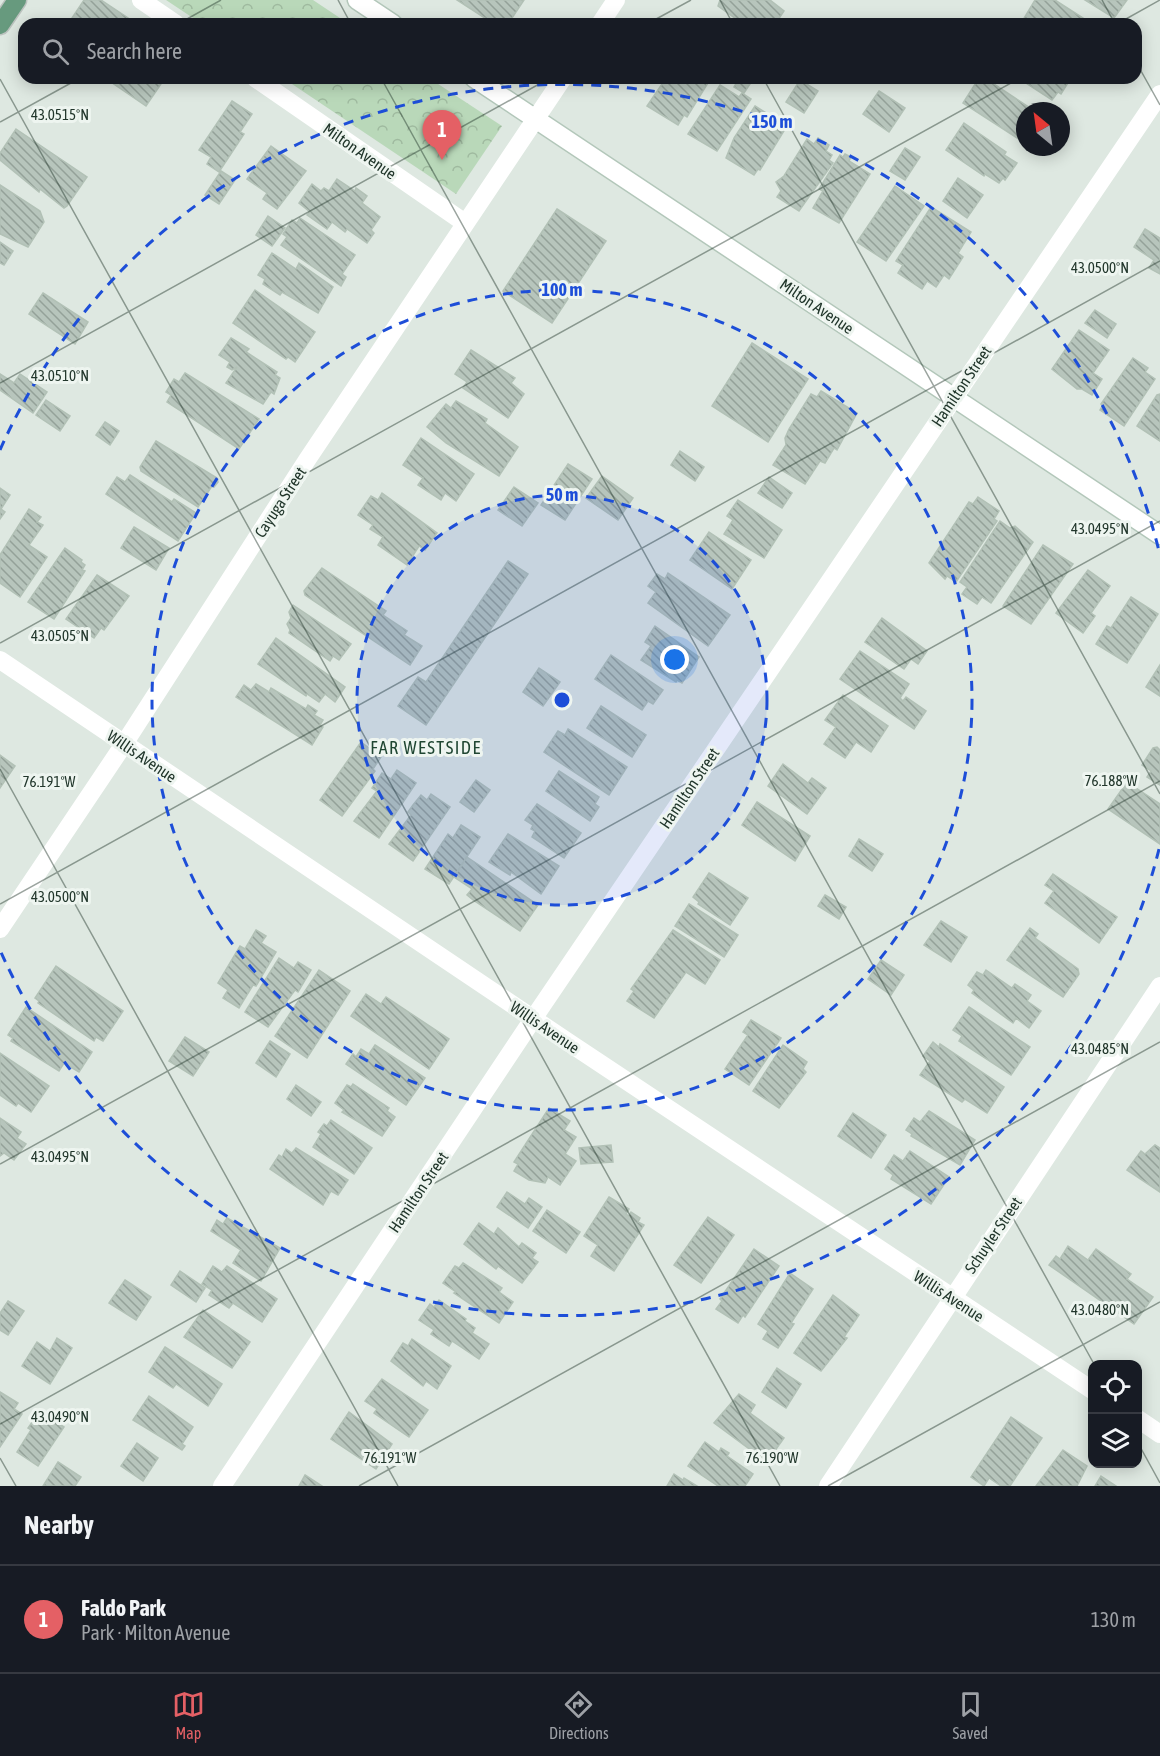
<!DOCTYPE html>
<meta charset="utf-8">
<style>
:root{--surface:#171b24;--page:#20242c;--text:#f1f3f6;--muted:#9ea1a6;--line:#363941;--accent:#e46065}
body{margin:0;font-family:"Asap Condensed",sans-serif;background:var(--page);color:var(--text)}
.controls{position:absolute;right:18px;bottom:18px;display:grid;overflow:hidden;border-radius:12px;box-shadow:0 3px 15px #0003}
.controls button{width:54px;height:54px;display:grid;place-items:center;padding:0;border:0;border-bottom:2px solid var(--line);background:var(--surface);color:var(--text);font:30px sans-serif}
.compass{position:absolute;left:1016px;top:102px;width:54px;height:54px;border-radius:50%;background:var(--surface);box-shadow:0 3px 15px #0003;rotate:331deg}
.you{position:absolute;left:675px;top:660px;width:21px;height:21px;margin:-15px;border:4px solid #fff;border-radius:50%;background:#1a73e8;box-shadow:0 0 0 9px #1a73e833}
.badge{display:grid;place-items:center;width:39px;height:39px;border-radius:50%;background:var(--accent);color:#fff;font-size:20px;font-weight:700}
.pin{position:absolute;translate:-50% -50px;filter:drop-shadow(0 2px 3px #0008)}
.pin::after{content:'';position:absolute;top:32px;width:21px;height:18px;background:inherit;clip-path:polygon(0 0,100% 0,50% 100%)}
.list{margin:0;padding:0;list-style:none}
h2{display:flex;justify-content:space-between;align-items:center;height:78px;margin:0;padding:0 24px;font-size:26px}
h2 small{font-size:20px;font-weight:400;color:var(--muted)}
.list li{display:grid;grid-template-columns:39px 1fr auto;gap:18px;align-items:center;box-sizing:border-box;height:108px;padding:0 24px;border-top:2px solid var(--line)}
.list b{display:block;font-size:22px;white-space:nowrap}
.list p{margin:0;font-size:20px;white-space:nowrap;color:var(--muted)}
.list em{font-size:20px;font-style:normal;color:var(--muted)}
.icon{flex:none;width:33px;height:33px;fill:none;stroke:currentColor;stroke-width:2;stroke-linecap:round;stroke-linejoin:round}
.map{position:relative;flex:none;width:1160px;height:1486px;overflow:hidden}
.search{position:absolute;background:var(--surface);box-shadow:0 3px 15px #0003;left:18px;right:18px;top:18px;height:66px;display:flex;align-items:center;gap:15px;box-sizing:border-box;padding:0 21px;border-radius:18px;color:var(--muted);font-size:22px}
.sheet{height:186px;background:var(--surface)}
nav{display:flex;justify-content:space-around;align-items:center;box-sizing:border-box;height:84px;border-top:2px solid var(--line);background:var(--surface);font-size:16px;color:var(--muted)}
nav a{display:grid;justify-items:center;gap:3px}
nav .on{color:var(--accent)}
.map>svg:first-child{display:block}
.park{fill:url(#park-crowns)}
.building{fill:url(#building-back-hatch);stroke:#b2c1b6;stroke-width:1.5}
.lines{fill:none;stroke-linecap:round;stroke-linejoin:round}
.secondary-casing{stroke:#b3c7ba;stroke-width:21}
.primary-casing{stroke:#bcc3bf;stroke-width:21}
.street{stroke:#fff;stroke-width:18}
.secondary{stroke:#fff;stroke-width:18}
.primary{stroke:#679a7e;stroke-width:18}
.ticks{fill:none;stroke:#21362b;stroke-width:1.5;stroke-opacity:0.45}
.ring{fill:none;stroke:#1d4ed8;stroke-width:3;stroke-dasharray:10 8}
.labels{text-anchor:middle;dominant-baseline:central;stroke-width:6;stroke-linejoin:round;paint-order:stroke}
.street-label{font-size:16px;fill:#21362b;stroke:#eef5f0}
.neighbourhood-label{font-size:18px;letter-spacing:1.5px;fill:#1f4632;stroke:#eef5f0}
.ticks-label{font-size:15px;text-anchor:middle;fill:#21362b;stroke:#eef5f0;stroke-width:6;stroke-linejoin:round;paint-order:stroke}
.centre{fill:#1d4ed8;stroke:#eef5f0;stroke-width:3}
.ring-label{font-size:18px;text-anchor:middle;font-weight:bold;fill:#1d4ed8;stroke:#eef5f0;stroke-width:6;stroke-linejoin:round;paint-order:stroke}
</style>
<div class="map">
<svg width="1160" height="1486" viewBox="0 0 1160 1486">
<defs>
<pattern id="park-crowns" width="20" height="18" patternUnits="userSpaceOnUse" patternTransform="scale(1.5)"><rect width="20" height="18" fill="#b9d8b9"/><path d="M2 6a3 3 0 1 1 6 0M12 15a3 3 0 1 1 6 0" fill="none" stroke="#9fba9f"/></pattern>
<pattern id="building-back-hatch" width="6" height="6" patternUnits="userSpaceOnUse" patternTransform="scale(1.5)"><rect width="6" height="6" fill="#b7c5bc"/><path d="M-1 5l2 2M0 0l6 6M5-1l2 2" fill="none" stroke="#94a199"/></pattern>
</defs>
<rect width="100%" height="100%" fill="#dee8e1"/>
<!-- park -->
<g class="park">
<polygon points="166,0 313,0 349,24 202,24"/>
<polygon points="283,78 429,78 502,126 456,194"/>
</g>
<!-- building -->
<g class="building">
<polygon points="84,0 101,0 137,24 68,24"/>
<polygon points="457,0 524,0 508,24 494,24"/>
<polygon points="720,0 770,0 784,11 776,23 772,20 769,24 743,24 718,6"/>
<polygon points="1035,0 1055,0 1086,20 1083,24 1030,24 1023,20"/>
<polygon points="1085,0 1127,0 1114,18"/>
<polygon points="105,78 165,78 146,106"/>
<polygon points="670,78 711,78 687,117 684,115 678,125 647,106 664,81 667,83"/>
<polygon points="735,78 754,78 744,93 734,87 738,80"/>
<polygon points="979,78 985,78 1030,108 1030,111 1025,111 1025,143 963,103"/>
<polygon points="1018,78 1071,78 1061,94 1058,92 1052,100"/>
<polygon points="800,80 818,91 804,113 786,102"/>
<polygon points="720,85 739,97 742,93 751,99 717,151 688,134"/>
<polygon points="879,91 905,108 889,132 863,114"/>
<polygon points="232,101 252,114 240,132 244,134 219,172 207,164 211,157 199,150"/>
<polygon points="755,106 784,124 785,129 760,170 758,169 754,175 726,158 734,138"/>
<polygon points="964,123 1006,152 1004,155 1017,163 1005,180 1003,178 999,183 985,174 984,176 946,150"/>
<polygon points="16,129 87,177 67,206 64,208 40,189 39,192 0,160 0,153"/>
<polygon points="818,138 829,145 826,151 832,155 829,160 833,163 799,211 777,197 781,191 776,182 784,176 807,139 814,144"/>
<polygon points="271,146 306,171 277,209 263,199 267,193 247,179"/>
<polygon points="905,148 920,157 905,180 890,171"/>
<polygon points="845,154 851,157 849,161 870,174 839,223 813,208 823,191 819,189 840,155 843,157"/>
<polygon points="221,171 235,180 219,204 205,195"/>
<polygon points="958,178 983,195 967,218 943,201"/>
<polygon points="337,179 355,191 356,188 367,196 362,203 380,217 371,230 374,233 367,243 347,229 345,232 332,222 327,229 307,215 310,212 299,203 312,184 321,191 324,188 329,191"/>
<polygon points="0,185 40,211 44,222 28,247 0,234"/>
<polygon points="895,186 924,206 886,261 857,242"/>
<polygon points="931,207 971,232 958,253 963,257 949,279 944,275 936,287 927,281 922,289 898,273 903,265 896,261"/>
<polygon points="557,209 606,241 552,323 503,291"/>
<polygon points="268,216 285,228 272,246 256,235"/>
<polygon points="300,218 355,255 342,274 346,277 341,286 281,245 287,237 283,234 292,220 297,223"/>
<polygon points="1145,229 1160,238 1160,274 1149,268 1154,260 1134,247"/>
<polygon points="0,242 13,251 4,265 0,263"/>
<polygon points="272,253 296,269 299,263 333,287 318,313 282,292 280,295 263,284 265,279 258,275"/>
<polygon points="255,290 315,332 295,362 288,357 286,359 233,323"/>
<polygon points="43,293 88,322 75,344 29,314"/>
<polygon points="1095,310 1116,324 1107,338 1085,323"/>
<polygon points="1079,330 1109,350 1093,373 1102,379 1092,395 1082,389 1077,389 1052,369"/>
<polygon points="231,338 249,349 246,352 277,372 275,375 280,378 274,394 271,392 263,404 226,383 237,367 232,370 227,367 230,362 219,355"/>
<polygon points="752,343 808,379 768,442 712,406"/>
<polygon points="471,350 515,378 511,383 524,394 508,418 463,388 467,382 455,374"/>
<polygon points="1133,358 1148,368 1145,372 1155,379 1124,426 1100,410 1103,405 1101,404"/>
<polygon points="185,373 259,419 239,449 167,402 171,395 166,392 174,379 179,382"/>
<polygon points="0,374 14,383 20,374 47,392 33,413 0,390"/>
<polygon points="821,391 857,413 837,450 834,448 825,463 820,461 805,484 773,465 786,445 785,438 789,429 811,394 817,397"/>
<polygon points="1160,394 1160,441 1137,426 1157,395"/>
<polygon points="46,400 70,416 60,431 36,415"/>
<polygon points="456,401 487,419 485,423 518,447 499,476 446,443 427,427 446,404 451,408"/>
<polygon points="105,422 119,431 110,445 96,435"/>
<polygon points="421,438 474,474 456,501 445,493 441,500 418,485 423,478 403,465"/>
<polygon points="156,441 217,478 218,482 214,487 212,486 198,507 141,471 140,467"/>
<polygon points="680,451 704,467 695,481 671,465"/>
<polygon points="568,464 592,479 565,520 541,505"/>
<polygon points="130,475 172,502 174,499 196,513 178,541 106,494 117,477 125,482"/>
<polygon points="602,476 633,498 618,520 586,498"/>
<polygon points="769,477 792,493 782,508 758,493"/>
<polygon points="514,487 538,503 522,526 498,510"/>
<polygon points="0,488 10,495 1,509 5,512 0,519"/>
<polygon points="382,493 437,533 425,550 419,546 407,565 378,545 383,537 370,529 373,525 358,515 371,496 378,500"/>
<polygon points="978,497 999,511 994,519 997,521 956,582 947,576 945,579 929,563 969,502 973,504"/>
<polygon points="738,500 782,530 764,558 724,534 733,520 727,516"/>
<polygon points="29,509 41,517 37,522 43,525 29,545 47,557 20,597 0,583 0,555"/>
<polygon points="1000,521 1010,528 1015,526 1033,542 991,603 982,597 977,604 962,594 967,587 960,582"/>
<polygon points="134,527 169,548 156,570 121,548"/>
<polygon points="709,532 751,560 732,589 690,560"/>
<polygon points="1043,545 1073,564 1031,624 1003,606"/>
<polygon points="65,548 82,560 81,562 85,565 82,570 85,571 54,619 28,602"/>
<polygon points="508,561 528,574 426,725 398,706 418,677 426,682"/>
<polygon points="322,568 386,611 383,615 407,631 404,635 422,646 410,665 305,595 304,591"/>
<polygon points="1088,570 1110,586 1091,613 1095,616 1083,633 1056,613"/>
<polygon points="668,573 730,615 708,646 648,603 656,592 648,586 657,574 665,579"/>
<polygon points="97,575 129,596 104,630 101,628 94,638 66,619"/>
<polygon points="1131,597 1158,614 1127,663 1096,644 1107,626 1111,628"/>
<polygon points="293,605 351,644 339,660 333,656 330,661 289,633 290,630 287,624 291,618 289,612"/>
<polygon points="882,618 927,651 918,664 911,659 904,669 865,642"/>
<polygon points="655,626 699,657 682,683 677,680 676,682 641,660 651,646 645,642"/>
<polygon points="276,638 345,687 335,702 325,694 319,702 307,694 306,696 258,664"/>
<polygon points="860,651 909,684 900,698 903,701 906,697 926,711 914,729 840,679"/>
<polygon points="611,655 663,690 653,704 648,701 642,710 595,679"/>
<polygon points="1160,665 1160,696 1146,687"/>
<polygon points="539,668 560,682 543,706 523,692"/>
<polygon points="256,684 269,692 271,688 306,709 308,705 317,711 314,715 323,720 320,725 323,727 312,745 236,697 244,685 251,690"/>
<polygon points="843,695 888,726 871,752 856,742 845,758 824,744 836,727 825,720"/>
<polygon points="601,706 646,735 632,757 587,728"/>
<polygon points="568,729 627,767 609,795 544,752 558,731 565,735"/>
<polygon points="361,742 381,757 373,769 375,771 342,816 320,800"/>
<polygon points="1157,747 1160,750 1160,785 1147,777 1151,771 1142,765 1153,748"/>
<polygon points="0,755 15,766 0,788"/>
<polygon points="783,764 808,783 812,778 826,788 807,814 768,786"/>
<polygon points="397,770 416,783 379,838 354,821 377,791 372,788 382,773 391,779"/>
<polygon points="559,771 599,797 595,804 599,807 590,821 546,791"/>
<polygon points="476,780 490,790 474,812 460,802"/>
<polygon points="1127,782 1160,804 1160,844 1108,809"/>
<polygon points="431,794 450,807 413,861 389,844 411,815 408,812 413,805 421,795 427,800"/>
<polygon points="757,802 810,836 795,861 742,825"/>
<polygon points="537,804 581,833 564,858 532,837 535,831 531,829 533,825 525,820"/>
<polygon points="461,825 480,837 449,884 425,869 448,834 453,838"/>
<polygon points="508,834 559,866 541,894 511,872 510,875 489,862"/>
<polygon points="859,839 883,854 872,871 849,856"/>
<polygon points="467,857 538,905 520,931 473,900 467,895 472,889 454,877"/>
<polygon points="709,873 748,898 730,925 698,904 699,902 693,897"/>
<polygon points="1053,874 1117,917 1099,943 1045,903 1054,891 1045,885"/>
<polygon points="825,895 846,907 839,919 818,906"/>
<polygon points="689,904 738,935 724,957 675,926"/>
<polygon points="941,921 967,937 951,962 924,945"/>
<polygon points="1030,928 1038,934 1035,938 1078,969 1079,974 1063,997 1007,960"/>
<polygon points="256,930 266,936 261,943 276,952 256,986 253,985 239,1008 223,998 228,990 218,983 240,946 245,949"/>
<polygon points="673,930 720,960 705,984 686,972 654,1018 627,1001 634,991 631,989"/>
<polygon points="279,958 294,968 298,962 311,970 298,992 295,990 268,1027 245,1012"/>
<polygon points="881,960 904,975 891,995 868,979"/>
<polygon points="56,966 123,1011 103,1041 96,1037 94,1041 38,1003 39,1001 35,998"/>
<polygon points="319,970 350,991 307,1058 275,1036"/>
<polygon points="986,970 1012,988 1015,984 1031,995 1027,1001 1041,1011 1029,1028 1016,1018 1013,1023 972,993 974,990 968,985 977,972 983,975"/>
<polygon points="366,994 381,1004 386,997 449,1039 429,1069 351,1016"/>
<polygon points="26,1007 92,1052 79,1072 64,1063 59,1071 11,1041 13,1038 8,1035"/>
<polygon points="969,1007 1030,1047 1011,1075 959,1041 962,1036 953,1030"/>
<polygon points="751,1020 781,1038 749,1085 725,1069 748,1035 743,1032"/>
<polygon points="185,1037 209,1052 193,1076 169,1061"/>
<polygon points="270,1041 290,1054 276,1077 256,1063"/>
<polygon points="933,1042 939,1047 940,1044 1004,1087 987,1113 965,1099 962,1102 920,1075 930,1061 923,1056"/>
<polygon points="375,1045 425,1078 406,1105 346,1064 353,1054 356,1057 361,1049 369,1054"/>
<polygon points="783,1045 807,1062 803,1069 806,1072 779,1108 753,1091"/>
<polygon points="0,1053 49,1086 31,1112 18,1103 16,1106 0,1095"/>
<polygon points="353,1084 389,1108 387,1111 395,1117 382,1136 342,1112 344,1110 335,1103 347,1085 351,1087"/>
<polygon points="296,1085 321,1102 311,1116 287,1099"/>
<polygon points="549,1108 570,1121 564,1130 576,1137 565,1154 576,1161 560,1185 548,1177 545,1183 529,1180 514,1171 518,1164 514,1162"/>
<polygon points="929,1111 975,1140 960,1165 911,1136 912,1134 906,1130 914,1118 920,1122"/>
<polygon points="853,1113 886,1135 871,1158 838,1136"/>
<polygon points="0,1118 21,1132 17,1138 26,1144 14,1160 4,1153 0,1156"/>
<polygon points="331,1120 372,1148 354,1174 313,1147 321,1134 318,1132 324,1124 327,1126"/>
<polygon points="611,1145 613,1162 581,1164 579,1148"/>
<polygon points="1155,1145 1160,1148 1160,1192 1127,1170 1141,1151 1145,1154"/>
<polygon points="296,1148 348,1180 338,1195 331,1191 323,1205 270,1169 279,1155 282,1157 286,1149 292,1153"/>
<polygon points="910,1151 949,1177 931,1204 891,1179 893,1175 885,1169 894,1155 903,1161"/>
<polygon points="507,1192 525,1204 529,1198 542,1207 528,1228 497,1207"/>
<polygon points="609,1197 629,1209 626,1214 629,1216 631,1212 640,1218 638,1222 644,1225 614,1271 591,1256 598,1245 584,1236"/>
<polygon points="547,1210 580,1232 566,1253 533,1231"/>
<polygon points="708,1217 734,1235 701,1283 674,1265"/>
<polygon points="227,1218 280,1248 261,1281 233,1263 241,1250 211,1231 217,1220 223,1224"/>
<polygon points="479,1223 494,1234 498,1228 519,1247 522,1243 536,1253 532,1258 538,1262 522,1283 498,1266 496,1269 464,1244"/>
<polygon points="1068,1246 1088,1260 1096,1249 1131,1274 1127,1279 1153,1297 1134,1324 1049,1265 1056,1256 1060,1259"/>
<polygon points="754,1249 779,1266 745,1317 743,1315 738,1323 716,1309 722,1301 720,1299"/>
<polygon points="463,1263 502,1288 499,1292 513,1302 499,1323 454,1293 456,1292 443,1283 455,1266 459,1268"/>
<polygon points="213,1266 222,1272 227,1266 277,1299 262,1322 233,1303 229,1308 209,1295 212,1290 202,1284"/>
<polygon points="180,1271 205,1288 196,1302 171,1285"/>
<polygon points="790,1273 813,1289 791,1323 794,1324 778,1348 763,1339 768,1331 758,1324"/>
<polygon points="125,1280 151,1297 136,1320 109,1303"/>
<polygon points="833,1295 859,1315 844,1337 847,1338 821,1371 794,1353"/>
<polygon points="439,1300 466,1319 465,1321 475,1328 472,1333 489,1344 479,1359 452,1341 449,1346 431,1334 434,1330 419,1320 430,1304 434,1307"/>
<polygon points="8,1301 24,1311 8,1335 0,1330 0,1313"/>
<polygon points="203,1310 250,1342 232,1368 184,1337"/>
<polygon points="57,1338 72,1348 50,1384 22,1366 37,1342 50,1351"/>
<polygon points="412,1339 451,1366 437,1389 426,1381 423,1386 391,1361 403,1343 408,1346"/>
<polygon points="165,1347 222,1384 208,1406 176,1384 173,1388 149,1372"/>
<polygon points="777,1368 801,1384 786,1408 762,1392"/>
<polygon points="382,1379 428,1410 409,1437 374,1413 377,1409 365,1401"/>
<polygon points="0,1392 18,1403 14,1409 22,1414 0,1447"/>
<polygon points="739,1394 755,1405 750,1413 784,1438 767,1462 714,1423"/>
<polygon points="149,1396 193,1427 182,1444 185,1446 182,1450 133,1420"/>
<polygon points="40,1411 64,1427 38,1466 17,1452 31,1430 28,1428"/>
<polygon points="349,1412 392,1444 376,1469 331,1439"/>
<polygon points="1011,1417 1042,1438 1010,1486 1001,1486 989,1478 984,1486 971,1477"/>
<polygon points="705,1442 719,1452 721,1448 729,1453 727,1456 753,1474 745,1486 718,1486 688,1466"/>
<polygon points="137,1443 158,1458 143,1481 121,1466"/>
<polygon points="1063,1450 1087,1466 1077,1486 1036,1486"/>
<polygon points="58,1462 81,1477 75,1486 43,1486"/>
<polygon points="674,1474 683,1480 684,1478 697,1486 667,1486"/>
<polygon points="305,1475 322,1486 299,1486"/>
<polygon points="1101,1476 1116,1486 1095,1486"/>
</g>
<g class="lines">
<defs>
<g id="secondary">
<polyline points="357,0 393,24"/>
<polyline points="474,78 1160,535"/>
</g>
<polyline id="primary" points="0,25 17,0"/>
</defs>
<!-- secondary casing -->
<use href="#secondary" class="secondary-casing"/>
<!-- primary casing -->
<use href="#primary" class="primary-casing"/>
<!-- street -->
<g class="street">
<polyline points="141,0 176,24"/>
<polyline points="600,24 616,0"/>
<polyline points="255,78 465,223"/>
<polyline points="0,660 571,1044 1092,1390"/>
<polyline points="0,929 124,744 307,460 563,78"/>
<polyline points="1138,1419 1160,1434"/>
<polyline points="222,1486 533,1019 1160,94"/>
<polyline points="828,1486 1160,986"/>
</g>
<!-- secondary -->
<use href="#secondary" class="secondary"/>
<!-- primary -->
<use href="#primary" class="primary"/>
</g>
<!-- ticks -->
<path class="ticks" d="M338,0L351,24M720,0L733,24M1102,0L1115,24M178,24L221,0M647,24L691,0M1117,24L1160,0M1136,62L1160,105M381,78L1094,1364M763,78L1160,794M0,79L780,1486M0,122L80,78M0,383L550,78M0,643L1020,78M0,769L398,1486M0,904L1160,261M0,1164L1160,521M0,1424L1160,781M1138,1443L1160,1483M0,1458L16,1486M359,1486L1160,1042M828,1486L1160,1302"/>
<!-- distance rings -->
<circle cx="562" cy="700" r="205" fill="#1d4ed8" fill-opacity=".12"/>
<g class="ring">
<circle cx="562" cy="700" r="205"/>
<circle cx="562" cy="700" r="410"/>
<path d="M1159 849A615 615 0 0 1 0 950M0 450A615 615 0 0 1 1159 551"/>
</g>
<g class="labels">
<!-- street labels -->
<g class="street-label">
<text transform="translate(360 151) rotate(35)">Milton Avenue</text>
<text transform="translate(817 306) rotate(34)">Milton Avenue</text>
<text transform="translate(961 386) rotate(-56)">Hamilton Street</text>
<text transform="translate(280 502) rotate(-57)">Cayuga Street</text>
<text transform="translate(142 756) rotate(34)">Willis Avenue</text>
<text transform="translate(689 788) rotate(-56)">Hamilton Street</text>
<text transform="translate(545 1027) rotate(34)">Willis Avenue</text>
<text transform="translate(418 1192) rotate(-56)">Hamilton Street</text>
<text transform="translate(993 1235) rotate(-56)">Schuyler Street</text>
<text transform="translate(949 1296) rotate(33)">Willis Avenue</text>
</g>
<!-- neighbourhood labels -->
<g class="neighbourhood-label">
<text x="426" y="747">FAR WESTSIDE</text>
</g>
</g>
<g class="ticks-label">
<text x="60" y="120">43.0515°N</text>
<text x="1100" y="273">43.0500°N</text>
<text x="60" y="381">43.0510°N</text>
<text x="1100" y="534">43.0495°N</text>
<text x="60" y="641">43.0505°N</text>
<text x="1111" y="786">76.188°W</text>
<text x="49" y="787">76.191°W</text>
<text x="60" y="902">43.0500°N</text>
<text x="1100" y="1054">43.0485°N</text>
<text x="60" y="1162">43.0495°N</text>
<text x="1100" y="1315">43.0480°N</text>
<text x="60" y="1422">43.0490°N</text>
<text x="390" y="1463">76.191°W</text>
<text x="772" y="1463">76.190°W</text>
</g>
<circle cx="562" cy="700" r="9" class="centre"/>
<g class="ring-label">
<text x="772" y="128">150 m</text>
<text x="562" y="296">100 m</text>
<text x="562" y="501">50 m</text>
</g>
</svg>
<div class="controls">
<button><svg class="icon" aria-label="locate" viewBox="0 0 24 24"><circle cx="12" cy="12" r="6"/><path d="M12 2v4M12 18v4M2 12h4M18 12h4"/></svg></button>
<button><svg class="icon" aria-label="layers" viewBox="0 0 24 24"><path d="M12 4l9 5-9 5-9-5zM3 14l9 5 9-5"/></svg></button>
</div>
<svg class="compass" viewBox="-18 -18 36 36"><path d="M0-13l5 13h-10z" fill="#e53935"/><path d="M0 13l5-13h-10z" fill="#9ea1a6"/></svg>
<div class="you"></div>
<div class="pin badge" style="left:442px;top:160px">1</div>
<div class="search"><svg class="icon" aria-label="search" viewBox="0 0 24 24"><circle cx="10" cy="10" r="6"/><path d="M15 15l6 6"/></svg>Search here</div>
</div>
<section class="sheet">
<h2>Nearby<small></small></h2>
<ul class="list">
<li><span class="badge">1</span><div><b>Faldo Park</b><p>Park · Milton Avenue</p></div><em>130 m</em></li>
</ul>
</section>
<nav>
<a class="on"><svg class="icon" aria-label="map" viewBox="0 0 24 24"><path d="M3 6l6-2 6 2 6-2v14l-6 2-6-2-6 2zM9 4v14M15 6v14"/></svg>Map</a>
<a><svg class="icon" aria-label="directions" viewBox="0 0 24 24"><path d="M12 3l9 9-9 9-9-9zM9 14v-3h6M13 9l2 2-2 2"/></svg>Directions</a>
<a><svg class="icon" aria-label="saved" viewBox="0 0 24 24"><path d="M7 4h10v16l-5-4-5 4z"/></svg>Saved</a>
</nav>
